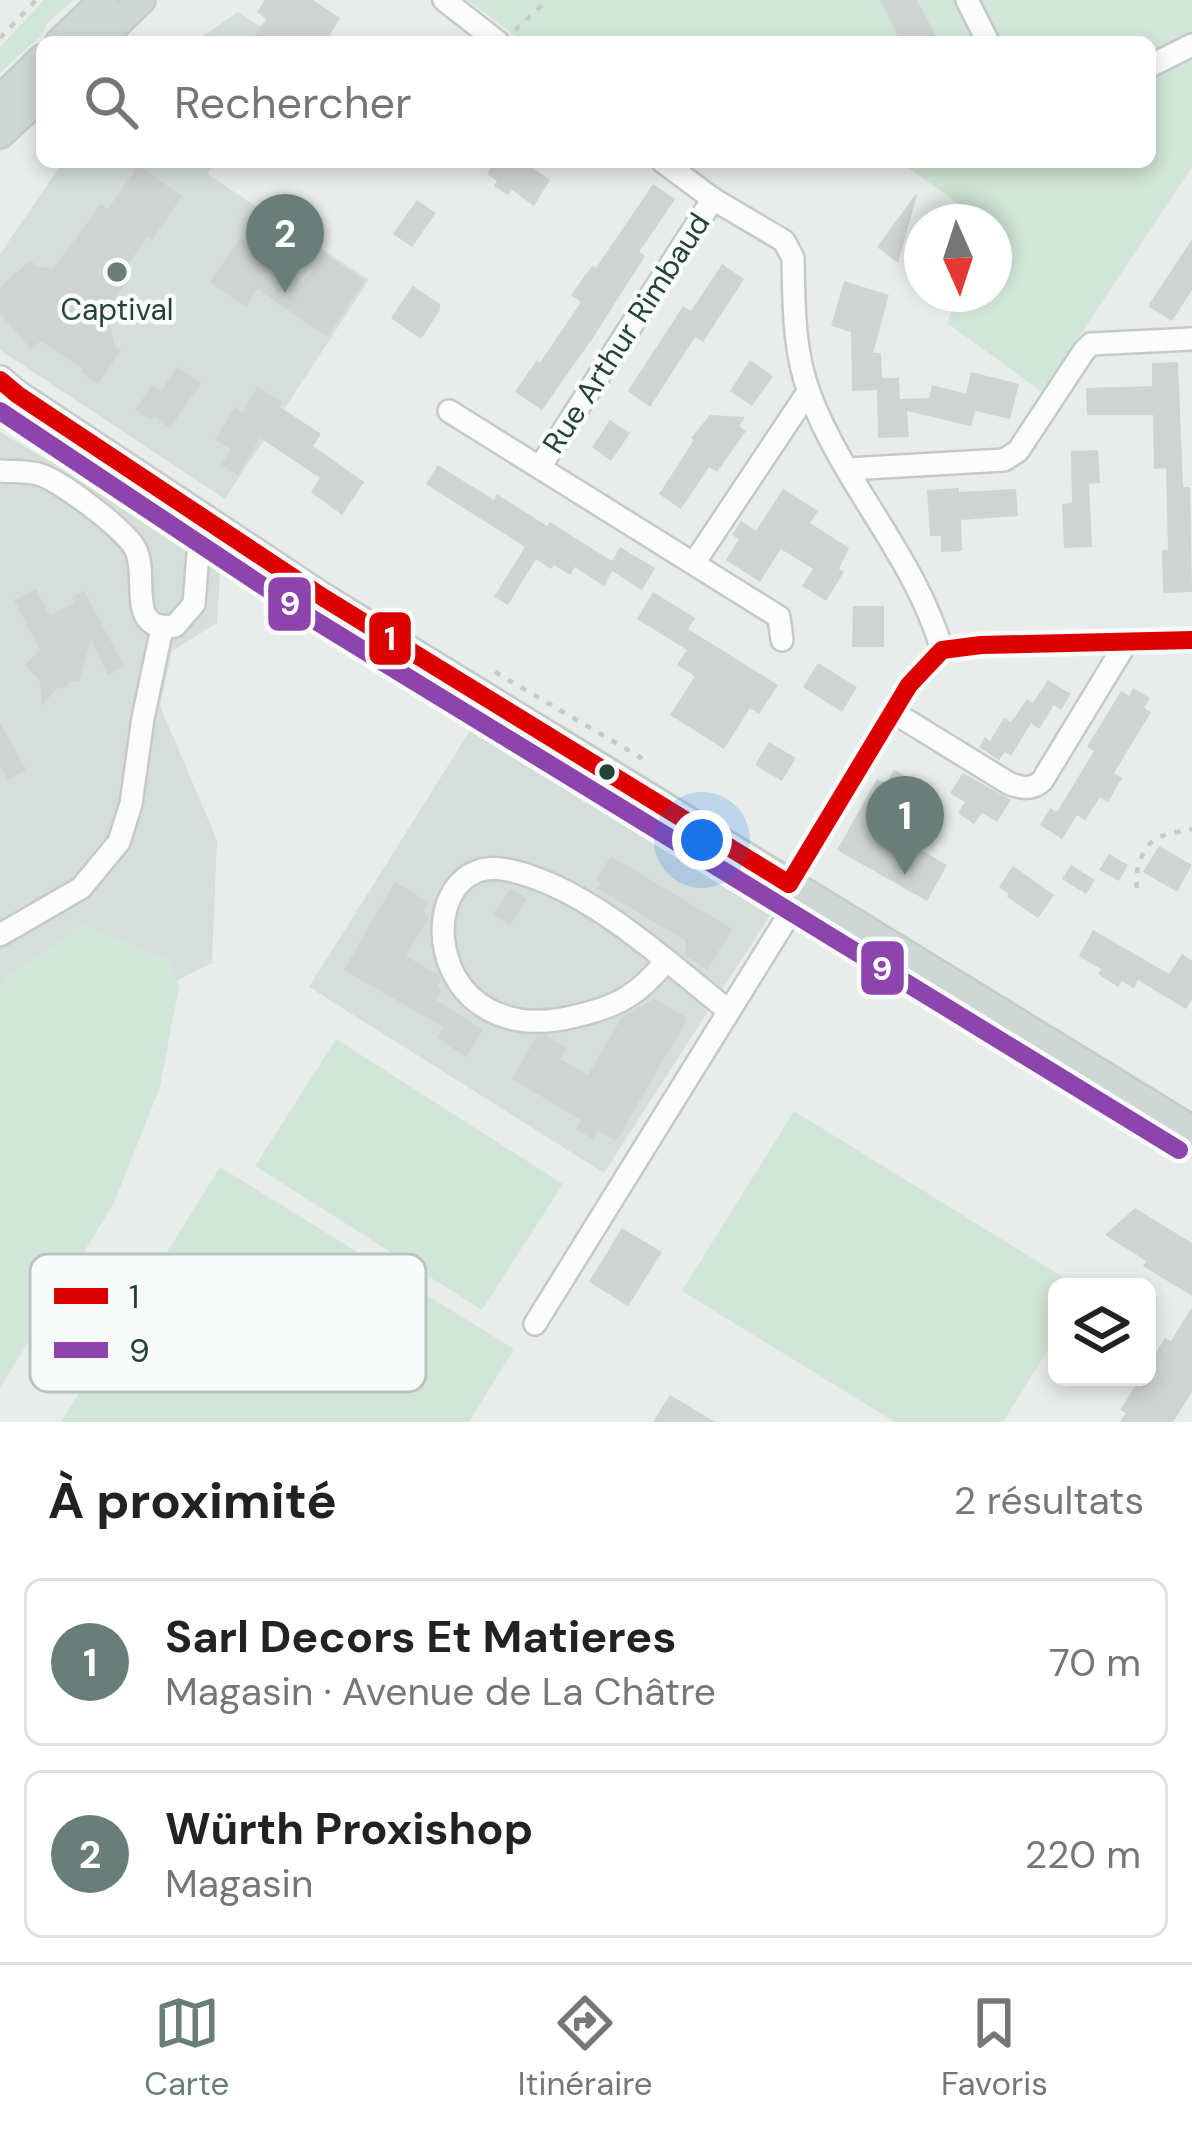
<!DOCTYPE html>
<html lang="fr">
<meta charset="utf-8">
<style>
:root{--surface:#fff;--page:#f2f2f2;--text:#222;--muted:#767676;--line:#e0e0e0;--accent:#697e78}
body{margin:0;font-family:"DM Sans",sans-serif;background:var(--page);color:var(--text)}
.controls{position:absolute;right:36px;bottom:36px;display:grid;overflow:hidden;border-radius:18px;box-shadow:0 6px 18px #0003}
.controls button{width:108px;height:108px;display:grid;place-items:center;padding:0;border:0;border-bottom:3px solid var(--line);background:var(--surface);color:var(--text);font:60px sans-serif}
.compass{position:absolute;left:904px;top:204px;width:108px;height:108px;border-radius:50%;background:var(--surface);box-shadow:0 6px 18px #0003;rotate:177deg}
.you{position:absolute;left:702px;top:840px;width:42px;height:42px;margin:-30px;border:9px solid #fff;border-radius:50%;background:#1a73e8;box-shadow:0 0 0 18px #1a73e833}
.badge{display:grid;place-items:center;width:78px;height:78px;border-radius:50%;background:var(--accent);color:#fff;font-size:39px;font-weight:700}
.pin{position:absolute;translate:-50% -99px;filter:drop-shadow(0 3px 6px #0008)}
.pin::after{content:'';position:absolute;top:63px;width:42px;height:36px;background:inherit;clip-path:polygon(0 0,100% 0,50% 100%)}
.list{margin:0;padding:0;list-style:none}
h2{display:flex;justify-content:space-between;align-items:center;height:156px;margin:0;padding:0 48px;font-size:51px}
h2 small{font-size:39px;font-weight:400;color:var(--muted)}
.list li{display:grid;grid-template-columns:78px 1fr auto;gap:36px;align-items:center;box-sizing:border-box;height:168px;margin:0 24px 24px;padding:0 24px;border:3px solid var(--line);border-radius:18px}
.list b{display:block;font-size:45px;white-space:nowrap}
.list p{margin:0;font-size:39px;white-space:nowrap;color:var(--muted)}
.list em{font-size:39px;font-style:normal;color:var(--muted)}
.icon{flex:none;width:66px;height:66px;fill:none;stroke:currentColor;stroke-width:2;stroke-linecap:round;stroke-linejoin:round}
.map{position:relative;flex:none;width:1192px;height:1422px;overflow:hidden}
.search{position:absolute;background:var(--surface);box-shadow:0 6px 18px #0003;left:36px;right:36px;top:36px;height:132px;display:flex;align-items:center;gap:30px;box-sizing:border-box;padding:0 42px;border-radius:18px;color:var(--muted);font-size:45px}
.sheet{height:540px;background:var(--surface)}
nav{display:flex;justify-content:space-around;align-items:center;box-sizing:border-box;height:168px;border-top:3px solid var(--line);background:var(--surface);font-size:33px;color:var(--muted)}
nav a{display:grid;justify-items:center;gap:6px}
nav .on{color:var(--accent)}
.map>svg:first-child{display:block}
.built{fill:#d6dedb}
.green{fill:#d1e6d8}
.building{fill:#cfd4d2}
.lines{fill:none;stroke-linecap:round;stroke-linejoin:round}
.minor-casing{stroke:#c5cac8;stroke-width:26}
.major-casing{stroke:#c3ccc9;stroke-width:32}
.path{stroke:#c3ccca;stroke-width:4.5;stroke-dasharray:6 9;stroke-linecap:butt}
.minor{stroke:#fcfcfc;stroke-width:21}
.major{stroke:#cfd7d5;stroke-width:27}
.bus-1-casing{stroke:#f7fbf9;stroke-width:27}
.bus-2-casing{stroke:#f7fbf9;stroke-width:27}
.bus-1{stroke:#d00;stroke-width:18}
.bus-2{stroke:#8e44ad;stroke-width:18}
.poi-dot{fill:#697e78;stroke:#f7fbf9;stroke-width:4.5}
.bus-dot{fill:#24423a;stroke:#f7fbf9;stroke-width:4.5}
.labels{text-anchor:middle;dominant-baseline:central;stroke-width:9;stroke-linejoin:round;paint-order:stroke}
.poi-label{font-size:30px;fill:#24423a;stroke:#f7fbf9}
.street-label{font-size:30px;fill:#24423a;stroke:#f7fbf9}
.key{fill:#f7fbf9;stroke:#b8c4c0;stroke-width:3}
.key-label{font-size:33px;fill:#24423a}
.line-badge{stroke:#f7fbf9;stroke-width:4.5}
.badge-label{font-size:33px;text-anchor:middle;font-weight:bold;fill:#fff}
</style>
<div class="map">
<svg width="1192" height="1422" viewBox="0 0 1192 1422">
<rect width="100%" height="100%" fill="#e8edeb"/>
<!-- built -->
<g class="built">
<polygon points="238,12 285,42 194,42"/>
<polygon points="63,162 214,162 207,174 369,280 225,499 0,350 0,254"/>
<polygon points="0,432 221,561 217,623 172,651 160,706 217,840 212,963 0,1071"/>
<polygon points="476,721 776,906 604,1173 309,987"/>
</g>
<!-- green -->
<g class="green">
<polygon points="44,0 74,0 47,23 44,32 0,73 0,47"/>
<polygon points="467,0 1192,0 1192,167 1042,392 947,323 958,294 994,294 994,222 971,222 966,209 900,162 1150,162 1150,42 523,42"/>
<polygon points="82,925 168,959 179,986 160,1087 114,1203 0,1388 0,988 9,976"/>
<polygon points="336,1039 563,1184 482,1310 255,1166"/>
<polygon points="794,1111 1079,1287 1057,1287 1057,1335 1003,1422 895,1422 682,1291"/>
<polygon points="220,1167 514,1349 469,1422 61,1422"/>
</g>
<!-- building -->
<g class="building">
<polygon points="265,0 313,0 340,18 326,42 251,42 266,19 257,12"/>
<polygon points="880,0 917,0 936,36 925,42 901,42"/>
<polygon points="495,162 524,162 550,180 534,206 512,190 508,195 494,186 497,181 487,174"/>
<polygon points="138,166 182,196 152,240 147,237 118,279 125,285 106,312 115,346 121,350 98,384 81,372 83,369 41,341 31,349 0,314 0,287 31,260 36,266 53,269 101,204 108,209"/>
<polygon points="653,184 675,199 639,252 645,256 592,339 542,410 515,392 537,360 540,363 581,302 571,295 592,266 596,268"/>
<polygon points="916,194 917,195 898,263 877,247"/>
<polygon points="417,200 436,213 412,247 393,234"/>
<polygon points="240,238 304,282 324,253 365,281 327,337 258,289 246,307 210,282"/>
<polygon points="1192,239 1192,290 1172,321 1148,306"/>
<polygon points="722,264 744,279 703,342 695,337 650,407 628,391 683,306 691,311"/>
<polygon points="844,281 889,295 873,353 881,353 882,378 899,378 900,399 929,398 932,385 966,394 971,372 1019,384 1010,419 975,411 971,426 907,411 909,437 878,438 877,390 852,391 851,332 831,326"/>
<polygon points="413,286 440,304 440,310 421,339 391,318"/>
<polygon points="750,360 773,376 752,406 730,391"/>
<polygon points="1178,362 1183,487 1190,487 1192,592 1163,593 1162,550 1168,550 1166,468 1154,469 1153,415 1087,415 1086,388 1152,386 1152,363"/>
<polygon points="177,367 201,383 170,428 154,417 152,421 135,410 152,385 161,391"/>
<polygon points="257,387 283,402 280,407 321,434 313,446 364,482 342,515 311,492 320,478 260,438 238,475 221,465 231,449 215,440 235,407 243,412"/>
<polygon points="710,415 745,417 739,426 746,431 717,472 709,467 681,509 659,494 694,440 691,438"/>
<polygon points="610,420 630,433 611,461 592,447"/>
<polygon points="1098,450 1100,483 1089,484 1092,547 1064,548 1062,504 1072,503 1071,451"/>
<polygon points="438,465 494,500 497,494 547,526 550,522 612,561 620,547 655,568 642,590 612,571 604,586 575,567 570,575 554,565 551,569 536,559 508,605 494,597 525,547 426,484"/>
<polygon points="959,488 959,492 1016,489 1018,516 961,520 962,551 941,552 941,536 930,536 927,490"/>
<polygon points="783,489 818,511 810,523 849,548 839,569 844,572 826,601 802,586 813,569 781,549 760,582 726,560 739,539 732,535 741,521 756,531"/>
<polygon points="36,589 50,616 74,603 72,597 84,591 124,666 108,675 91,639 79,682 72,681 66,687 56,689 42,706 40,681 25,665 40,650 14,600"/>
<polygon points="653,592 695,618 688,629 778,685 759,714 750,708 724,749 670,715 695,676 677,665 687,650 637,619"/>
<polygon points="853,606 884,606 884,647 852,647"/>
<polygon points="818,663 857,687 842,712 803,687"/>
<polygon points="1048,680 1071,694 1061,710 1054,705 1039,729 1031,723 1011,756 1005,752 999,760 979,747 985,737 990,741 1004,718 1011,722 1027,699 1033,703"/>
<polygon points="1133,688 1150,698 1144,708 1151,712 1114,773 1122,778 1108,802 1100,797 1085,820 1077,815 1062,839 1040,825 1050,808 1057,812 1094,751 1087,747 1121,691 1129,696"/>
<polygon points="0,723 26,770 8,780 0,765"/>
<polygon points="769,742 796,758 782,781 755,765"/>
<polygon points="894,770 913,780 904,794 923,805 903,840 947,865 927,901 837,850 877,779 886,784"/>
<polygon points="963,773 1011,800 997,822 982,813 974,824 958,813 965,802 950,793"/>
<polygon points="1159,846 1192,865 1177,892 1143,872"/>
<polygon points="1109,854 1128,865 1119,881 1099,870"/>
<polygon points="611,856 732,929 707,970 685,955 686,941 597,888 601,882 596,880"/>
<polygon points="1071,865 1095,880 1086,894 1062,879"/>
<polygon points="1013,866 1054,895 1038,918 1007,897 1009,894 999,887"/>
<polygon points="395,882 428,902 422,913 429,917 406,956 440,976 441,979 437,987 442,990 436,1000 483,1030 466,1057 437,1038 443,1027 344,970"/>
<polygon points="510,889 527,899 510,925 493,915"/>
<polygon points="1093,930 1169,974 1182,954 1192,961 1192,999 1186,1009 1138,980 1134,988 1122,981 1118,987 1098,974 1101,969 1079,956"/>
<polygon points="654,999 688,1018 616,1141 598,1131 593,1139 576,1129 581,1120 512,1079 538,1034 543,1034 567,1048 560,1059 588,1075 622,1017"/>
<polygon points="1135,1208 1192,1243 1192,1296 1143,1266 1146,1261 1105,1235"/>
<polygon points="622,1228 662,1252 628,1306 589,1282"/>
<polygon points="1192,1307 1192,1392 1173,1422 1120,1422 1126,1413 1120,1410 1141,1377 1147,1377 1147,1367 1165,1338 1171,1341"/>
<polygon points="670,1395 715,1422 653,1422"/>
</g>
<g class="lines">
<defs>
<g id="minor">
<polyline points="444,0 498,42"/>
<polyline points="967,0 988,42"/>
<polyline points="1150,66 1192,45"/>
<path d="M663,162L713,199L784,241L793,258C794,304 793,351 810,395C844,485 915,557 942,650"/>
<polyline points="449,411 779,617 782,640"/>
<polyline points="540,467 713,199"/>
<polyline points="848,469 1004,460 1018,451 1084,351 1091,344 1192,339"/>
<path d="M0,471C12,472 26,471 38,474C59,479 124,529 135,548C150,576 124,633 175,626L194,604L201,516"/>
<polyline points="694,563 808,392"/>
<path d="M893,712L1010,784C1022,788 1032,790 1042,781L1126,643"/>
<polyline points="789,884 909,685 942,650 981,645 1192,640"/>
<polyline points="0,935 81,888 119,842 131,804 143,718 162,628"/>
<path d="M666,961C638,995 619,1006 576,1016C417,1056 409,849 508,870C588,887 666,961 729,1011"/>
<polyline points="535,1324 803,892"/>
</g>
<g id="major">
<polyline points="60,42 104,0"/>
<polyline points="97,42 141,0"/>
<polyline points="0,100 42,59"/>
<polyline points="0,134 42,95"/>
<polyline points="0,380 18,395 324,598 1192,1130"/>
</g>
</defs>
<!-- minor casing -->
<use href="#minor" class="minor-casing"/>
<!-- major casing -->
<use href="#major" class="major-casing"/>
<!-- path -->
<g class="path">
<polyline points="515,30 548,0"/>
<polyline points="0,38 36,0"/>
<polyline points="130,500 179,536"/>
<polyline points="219,562 285,604"/>
<polyline points="361,651 709,865"/>
<polyline points="495,672 640,757 648,766"/>
<path d="M1137,888C1134,870 1143,842 1162,836C1171,832 1182,832 1192,829"/>
</g>
<!-- minor -->
<use href="#minor" class="minor"/>
<!-- major -->
<use href="#major" class="major"/>
<defs>
<g id="bus-1">
<polyline points="0,380 18,395 324,598 789,884"/>
<polyline points="789,884 909,685 942,650 981,645 1192,640"/>
</g>
<polyline id="bus-2" points="0,411 311,618 1179,1150"/>
</defs>
<!-- bus-1 casing -->
<use href="#bus-1" class="bus-1-casing"/>
<!-- bus-2 casing -->
<use href="#bus-2" class="bus-2-casing"/>
<!-- bus-1 -->
<use href="#bus-1" class="bus-1"/>
<!-- bus-2 -->
<use href="#bus-2" class="bus-2"/>
</g>
<!-- markers -->
<circle class="poi-dot" cx="117" cy="272" r="12"/>
<circle class="bus-dot" cx="607" cy="772" r="10"/>
<g class="labels">
<!-- poi labels -->
<g class="poi-label">
<text x="117" y="309">Captival</text>
</g>
<!-- street labels -->
<g class="street-label">
<text transform="translate(626 333) rotate(-57)">Rue Arthur Rimbaud</text>
</g>
</g>
<!-- legend -->
<rect x="30" y="1254" width="396" height="138" rx="18" class="key"/>
<rect x="54" y="1288" width="54" height="16" fill="#d00"/>
<rect x="54" y="1342" width="54" height="16" fill="#8e44ad"/>
<g class="key-label">
<text x="129" y="1308">1</text>
<text x="129" y="1362">9</text>
</g>
<g class="line-badge">
<rect x="266" y="575" width="47" height="58" rx="12" fill="#8e44ad"/>
<rect x="367" y="610" width="46" height="57" rx="12" fill="#d00"/>
<rect x="859" y="939" width="47" height="58" rx="12" fill="#8e44ad"/>
</g>
<g class="badge-label">
<text x="290" y="615">9</text>
<text x="390" y="650">1</text>
<text x="882" y="980">9</text>
</g>
</svg>
<div class="controls">
<button><svg class="icon" aria-label="layers" viewBox="0 0 24 24"><path d="M12 4l9 5-9 5-9-5zM3 14l9 5 9-5"/></svg></button>
</div>
<svg class="compass" viewBox="-18 -18 36 36"><path d="M0-13l5 13h-10z" fill="#e53935"/><path d="M0 13l5-13h-10z" fill="#767676"/></svg>
<div class="you"></div>
<div class="pin badge" style="left:905px;top:875px">1</div>
<div class="pin badge" style="left:285px;top:293px">2</div>
<div class="search"><svg class="icon" aria-label="search" viewBox="0 0 24 24"><circle cx="10" cy="10" r="6"/><path d="M15 15l6 6"/></svg>Rechercher</div>
</div>
<section class="sheet">
<h2>À proximité<small>2 résultats</small></h2>
<ul class="list">
<li><span class="badge">1</span><div><b>Sarl Decors Et Matieres</b><p>Magasin · Avenue de La Châtre</p></div><em>70 m</em></li>
<li><span class="badge">2</span><div><b>Würth Proxishop</b><p>Magasin</p></div><em>220 m</em></li>
</ul>
</section>
<nav>
<a class="on"><svg class="icon" aria-label="map" viewBox="0 0 24 24"><path d="M3 6l6-2 6 2 6-2v14l-6 2-6-2-6 2zM9 4v14M15 6v14"/></svg>Carte</a>
<a><svg class="icon" aria-label="directions" viewBox="0 0 24 24"><path d="M12 3l9 9-9 9-9-9zM9 14v-3h6M13 9l2 2-2 2"/></svg>Itinéraire</a>
<a><svg class="icon" aria-label="saved" viewBox="0 0 24 24"><path d="M7 4h10v16l-5-4-5 4z"/></svg>Favoris</a>
</nav>
